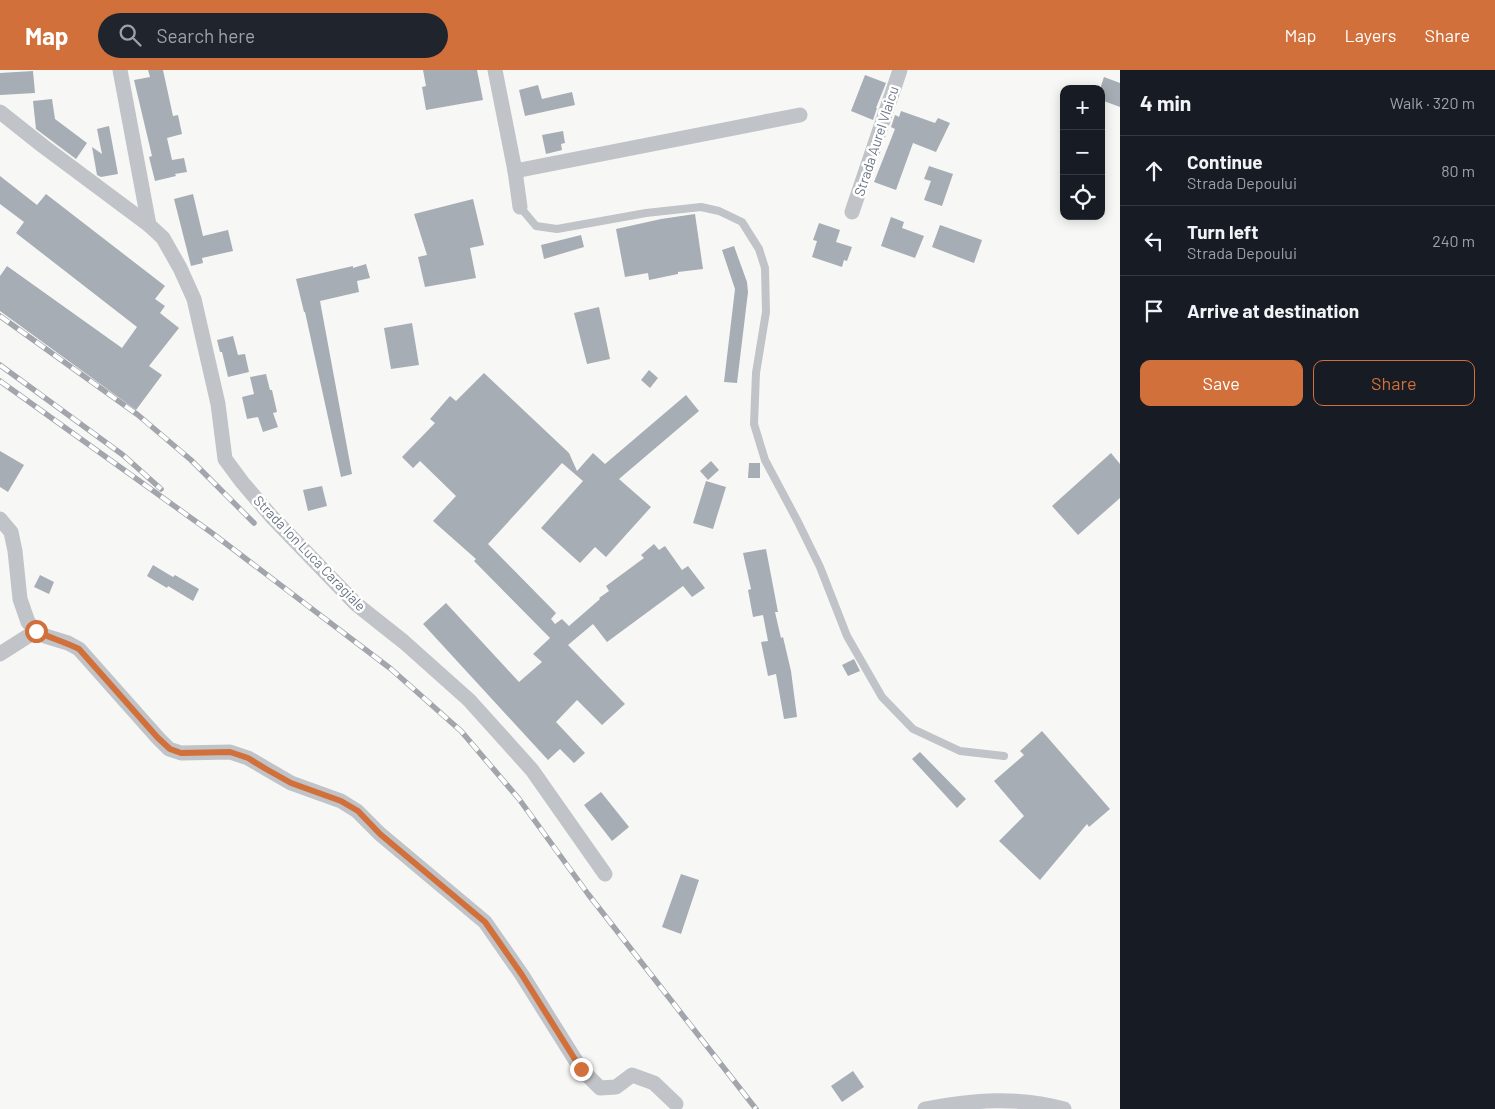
<!DOCTYPE html>
<meta charset="utf-8">
<style>
:root{--surface:#171b24;--page:#20242c;--text:#f1f3f6;--muted:#9ea1a6;--line:#363941;--accent:#d2703b}
body{margin:0;font-family:Barlow,sans-serif;background:var(--page);color:var(--text)}
.controls{position:absolute;right:15px;top:15px;display:grid;overflow:hidden;border-radius:10px;box-shadow:0 2px 12px #0003}
.controls button{width:45px;height:45px;display:grid;place-items:center;padding:0;border:0;border-bottom:1px solid var(--line);background:var(--surface);color:var(--text);font:25px sans-serif}
.stop{position:absolute;width:15px;height:15px;margin:-11px;border:4px solid #d2703b;border-radius:50%;background:#fff}
.stop.end{background:#d2703b;border-color:#fff;box-shadow:0 1px 5px #0008}
.list{margin:0;padding:0;list-style:none}
h2{display:flex;justify-content:space-between;align-items:center;height:65px;margin:0;padding:0 20px;font-size:21px}
h2 small{font-size:16px;font-weight:400;color:var(--muted)}
.list li{display:grid;grid-template-columns:32px 1fr auto;gap:15px;align-items:center;box-sizing:border-box;height:70px;padding:0 20px;border-top:1px solid var(--line)}
.list b{display:block;font-size:19px;white-space:nowrap}
.list p{margin:0;font-size:16px;white-space:nowrap;color:var(--muted)}
.list em{font-size:16px;font-style:normal;color:var(--muted)}
.actions{display:flex;gap:10px;padding:15px 20px}
.actions a{flex:1;padding:11px 0;border:1px solid var(--accent);border-radius:10px;text-align:center;font-size:18px;color:var(--accent)}
.actions .main{background:var(--accent);color:#fff}
.icon{flex:none;width:28px;height:28px;fill:none;stroke:currentColor;stroke-width:2;stroke-linecap:round;stroke-linejoin:round}
.map{position:relative;flex:none;width:1120px;height:1039px;overflow:hidden}
header{display:flex;align-items:center;gap:30px;box-sizing:border-box;height:70px;padding:0 25px;background:var(--accent);color:#fff}
header strong{font-size:24px}
nav{display:flex;gap:28px;margin-inline-start:auto;font-size:18px}
.search{width:350px;height:45px;background:var(--page);display:flex;align-items:center;gap:12px;box-sizing:border-box;padding:0 18px;border-radius:28px;color:var(--muted);font-size:19px}
main{display:flex}
aside{flex:1;background:var(--surface)}
.map>svg:first-child{display:block}
.building{fill:#a7adb4}
.lines{fill:none;stroke-linecap:round;stroke-linejoin:round}
.service{stroke:#c0c3c7;stroke-width:8}
.minor{stroke:#c0c3c7;stroke-width:15}
.rail-casing{stroke:#a2a6ac;stroke-width:5.5}
.rail{stroke:#fff;stroke-width:4;stroke-dasharray:11;stroke-linecap:butt}
.route{stroke:#d2703b;stroke-width:6}
.labels{text-anchor:middle;dominant-baseline:central;stroke-width:5;stroke-linejoin:round;paint-order:stroke}
.street-label{font-size:14px;fill:#6a7583;stroke:#fff}
</style>
<header>
<strong>Map</strong>
<div class="search"><svg class="icon" aria-label="search" viewBox="0 0 24 24"><circle cx="10" cy="10" r="6"/><path d="M15 15l6 6"/></svg>Search here</div>
<nav><a>Map</a><a>Layers</a><a>Share</a></nav>
</header>
<main>
<div class="map">
<svg width="1120" height="1039" viewBox="0 0 1120 1039">
<rect width="100%" height="100%" fill="#f7f8f5"/>
<!-- building -->
<g class="building">
<polygon points="148,0 163,0 173,46 178,45 182,64 167,68 172,90 184,88 187,102 175,104 176,106 155,111 149,87 152,86 134,10 150,7"/>
<polygon points="423,0 477,0 483,30 426,40 422,17 426,16"/>
<polygon points="33,1 35,23 0,25 0,3"/>
<polygon points="865,5 886,13 876,38 877,38 873,50 851,41"/>
<polygon points="1104,7 1120,13 1120,37 1101,30 1101,16"/>
<polygon points="538,15 542,29 572,22 575,35 525,46 519,20"/>
<polygon points="52,29 55,49 87,73 76,89 36,59 33,31"/>
<polygon points="901,41 935,53 938,48 950,53 936,82 913,73 896,120 874,112 895,59 891,57 895,45 899,47"/>
<polygon points="109,56 118,104 101,107 97,105 92,77 102,84 97,59"/>
<polygon points="563,61 565,73 561,74 562,80 546,84 542,65"/>
<polygon points="929,96 953,104 942,136 924,130 931,111 924,109"/>
<polygon points="0,106 37,135 46,124 165,216 155,229 165,236 160,243 179,258 149,296 162,305 136,340 0,241 0,206 7,196 122,278 137,257 16,163 24,152 0,134"/>
<polygon points="193,124 203,166 228,160 233,181 202,188 203,193 191,196 174,129"/>
<polygon points="473,129 484,175 470,178 476,208 425,217 418,187 427,185 414,144"/>
<polygon points="695,144 703,199 678,202 678,204 649,210 648,203 625,207 616,159 661,149"/>
<polygon points="891,147 904,152 902,158 924,166 915,188 881,176"/>
<polygon points="819,153 840,160 836,172 852,177 847,191 844,190 842,197 812,187 817,171 813,170"/>
<polygon points="940,155 982,170 974,193 932,177"/>
<polygon points="581,165 584,177 544,189 541,175"/>
<polygon points="734,176 747,212 748,222 737,313 724,312 735,219 722,180"/>
<polygon points="366,194 370,208 357,211 359,222 320,231 352,404 341,407 305,242 304,242 296,209 353,196 353,198"/>
<polygon points="599,237 610,289 587,294 574,243"/>
<polygon points="412,253 419,295 391,299 384,258"/>
<polygon points="233,266 238,285 245,284 249,302 228,307 222,282 220,282 217,270"/>
<polygon points="649,300 658,308 650,318 641,310"/>
<polygon points="484,303 569,383 577,401 593,383 605,394 686,325 699,341 619,409 651,437 606,487 595,477 580,493 541,458 583,411 562,393 488,474 556,543 551,549 555,554 562,549 569,556 600,529 599,528 609,521 606,516 644,488 641,485 654,474 659,480 665,476 682,500 688,496 705,518 692,527 683,516 607,572 593,554 568,575 625,634 602,655 577,630 556,652 585,683 574,693 560,679 548,690 423,554 446,533 519,612 542,592 533,584 550,568 474,491 476,489 433,451 456,426 420,391 413,398 402,387 435,353 430,349 450,326 456,331"/>
<polygon points="266,304 270,320 272,320 277,342 273,343 278,357 263,362 258,347 247,349 242,327 254,324 250,307"/>
<polygon points="0,381 24,395 8,422 0,417"/>
<polygon points="1111,383 1120,394 1120,428 1078,465 1052,436"/>
<polygon points="711,391 719,400 708,410 700,401"/>
<polygon points="749,393 760,393 760,408 748,408"/>
<polygon points="706,411 726,417 713,459 693,453"/>
<polygon points="322,416 327,436 308,441 303,420"/>
<polygon points="766,479 778,542 775,542 781,568 783,567 791,601 797,647 784,649 776,604 768,606 761,572 768,571 763,545 753,547 748,520 751,519 743,483"/>
<polygon points="153,495 173,507 175,505 199,519 193,531 168,516 167,518 147,506"/>
<polygon points="40,505 54,512 49,524 34,517"/>
<polygon points="854,589 860,601 848,606 842,595"/>
<polygon points="1042,661 1110,739 1089,757 1087,754 1040,810 999,771 1024,746 994,711 1024,685 1020,681"/>
<polygon points="920,682 966,729 957,738 912,689"/>
<polygon points="601,722 629,757 612,771 584,735"/>
<polygon points="681,804 699,810 681,864 662,857"/>
<polygon points="853,1001 864,1017 842,1032 831,1016"/>
</g>
<g class="lines">
<!-- service -->
<polyline class="service" points="520,137 536,156 557,159 646,143 701,137 719,141 742,152 759,179 765,198 766,242 756,303 754,354 765,390 798,452 820,497 847,566 882,627 913,659 960,681 1004,686"/>
<!-- minor -->
<g class="minor">
<polyline points="120,0 149,155"/>
<polyline points="495,0 515,101 520,137"/>
<polyline points="0,42 43,76 149,155 163,168 180,198 194,229 218,334 225,389 242,412 271,446 356,534 404,572 469,630 532,700 605,804"/>
<polyline points="515,101 800,45"/>
<polyline points="852,142 900,0"/>
<polyline points="0,449 11,462 15,481 20,529 28,552 36,561 45,566 68,573 79,579 158,668 169,679 181,683 230,682 248,688 291,713 341,731 357,741 380,764 485,852 522,905 581,999 600,1018 616,1017 632,1005 654,1013 676,1034"/>
<polyline points="0,584 36,561"/>
<path d="M925,1039C972,1030 1017,1026 1064,1039"/>
</g>
<defs>
<g id="rail">
<polyline points="0,246 138,345 191,390 254,453"/>
<polyline points="0,295 123,385 161,419"/>
<polyline points="0,311 212,463 391,599 461,661 519,729 588,824 756,1039"/>
</g>
</defs>
<!-- rail casing -->
<use href="#rail" class="rail-casing"/>
<!-- rail -->
<use href="#rail" class="rail"/>
</g>
<g class="lines">
<!-- route -->
<path class="route" d="M36,561C50,568 65,572 79,579L158,668L170,679L181,683L230,682L248,688L266,699L291,713L341,731L358,741L380,764L485,852L522,905L581,999"/>
</g>
<g class="labels">
<!-- street labels -->
<g class="street-label">
<text transform="translate(876 71) rotate(-72)">Strada Aurel Vlaicu</text>
<text transform="translate(310 483) rotate(46)">Strada Ion Luca Caragiale</text>
</g>
</g>
</svg>
<div class="controls">
<button>+</button>
<button>−</button>
<button><svg class="icon" aria-label="locate" viewBox="0 0 24 24"><circle cx="12" cy="12" r="6"/><path d="M12 2v4M12 18v4M2 12h4M18 12h4"/></svg></button>
</div>
<div class="stop" style="left:36px;top:561px"></div>
<div class="stop end" style="left:581px;top:999px"></div>
</div>
<aside>
<h2>4 min<small>Walk · 320 m</small></h2>
<ul class="list">
<li><svg class="icon" aria-label="ahead" viewBox="0 0 24 24"><path d="M12 20V5M6 11l6-6 6 6"/></svg><div><b>Continue</b><p>Strada Depoului</p></div><em>80 m</em></li>
<li><svg class="icon" aria-label="left" viewBox="0 0 24 24"><path d="M17 20v-9H6M10 6l-5 5 5 5"/></svg><div><b>Turn left</b><p>Strada Depoului</p></div><em>240 m</em></li>
<li><svg class="icon" aria-label="arrive" viewBox="0 0 24 24"><path d="M6 21V4h12l-3 4 3 4H6"/></svg><div><b>Arrive at destination</b></div></li>
</ul>
<div class="actions"><a class="main">Save</a><a>Share</a></div>
</aside>
</main>
